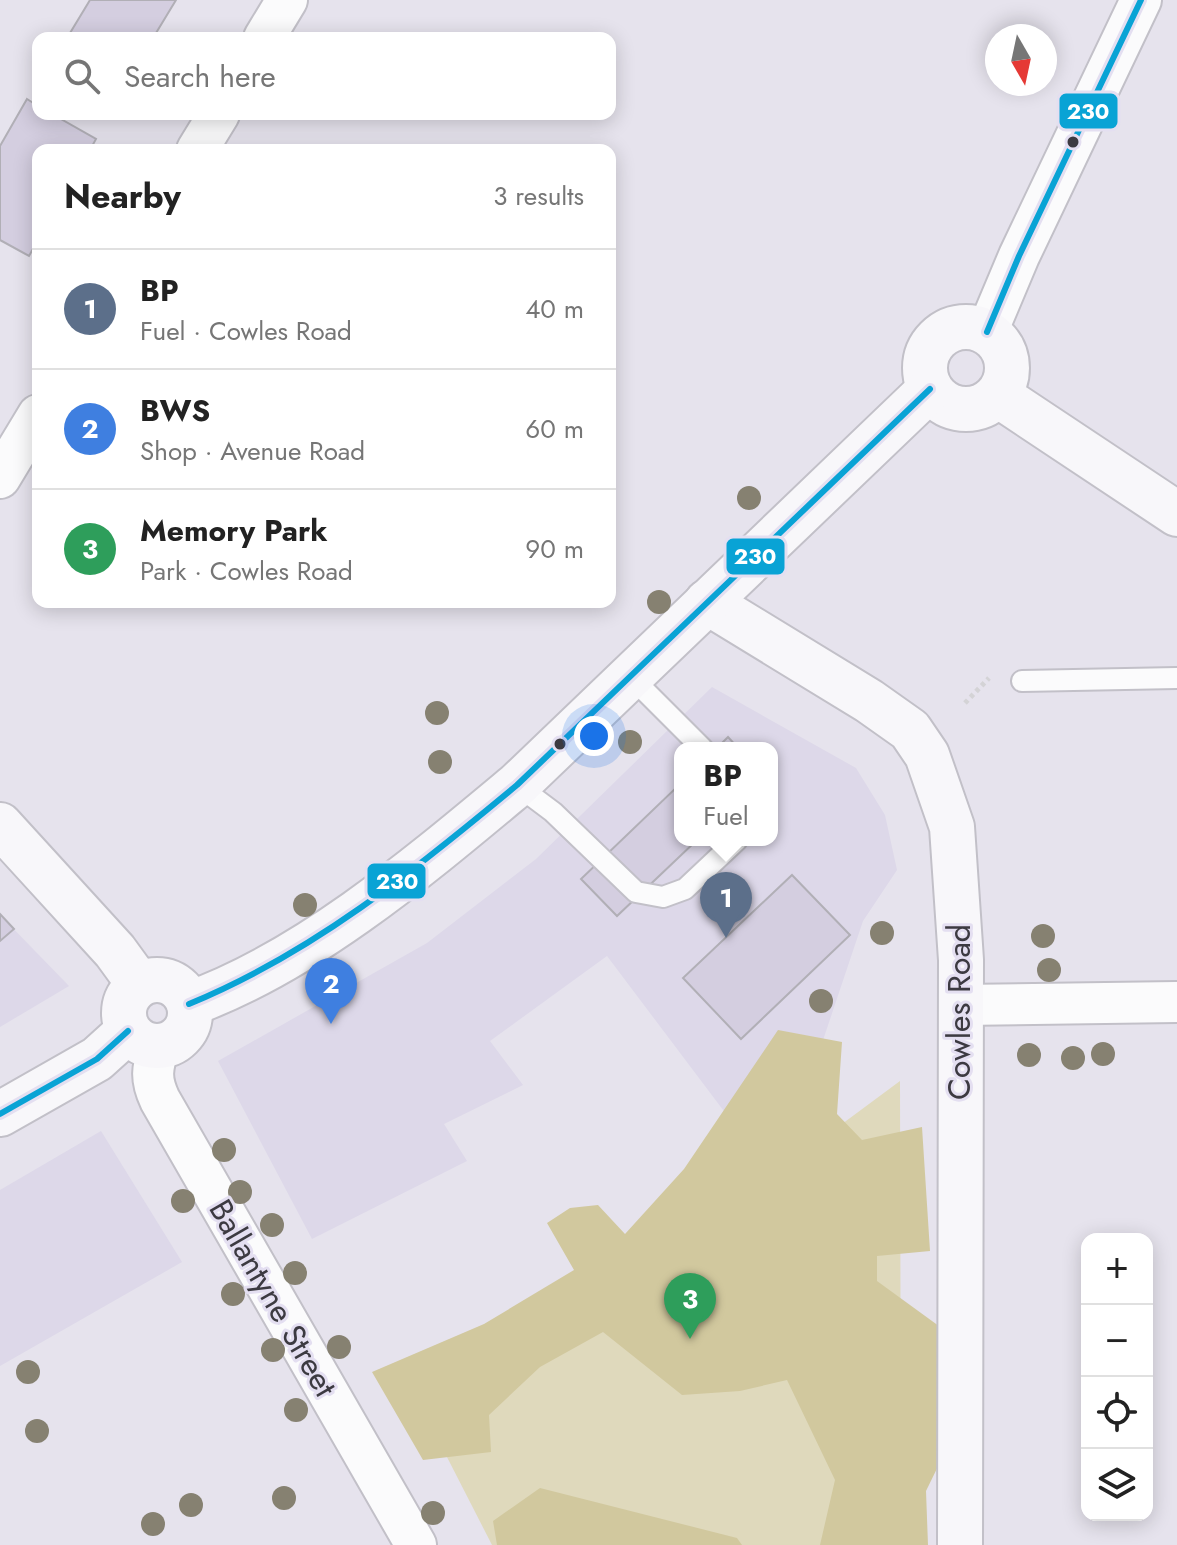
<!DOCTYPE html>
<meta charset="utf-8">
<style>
:root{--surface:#fff;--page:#f2f2f2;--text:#222;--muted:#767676;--line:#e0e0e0;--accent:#78757d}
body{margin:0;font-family:Jost,sans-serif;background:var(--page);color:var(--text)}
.controls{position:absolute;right:24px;bottom:24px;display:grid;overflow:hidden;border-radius:16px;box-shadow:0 4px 20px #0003}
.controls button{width:72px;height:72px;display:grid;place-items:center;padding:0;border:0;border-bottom:2px solid var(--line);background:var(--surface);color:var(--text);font:40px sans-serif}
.compass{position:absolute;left:985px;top:24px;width:72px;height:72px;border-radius:50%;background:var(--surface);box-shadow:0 4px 20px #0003;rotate:171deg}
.you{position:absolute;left:594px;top:736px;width:28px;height:28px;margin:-20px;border:6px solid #fff;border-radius:50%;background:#1a73e8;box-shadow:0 0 0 12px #1a73e833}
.badge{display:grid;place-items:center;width:52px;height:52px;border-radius:50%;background:var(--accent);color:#fff;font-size:26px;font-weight:700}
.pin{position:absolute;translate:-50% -66px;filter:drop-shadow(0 2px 4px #0008)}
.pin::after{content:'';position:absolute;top:42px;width:28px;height:24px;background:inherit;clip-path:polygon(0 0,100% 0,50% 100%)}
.popup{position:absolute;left:674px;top:742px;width:104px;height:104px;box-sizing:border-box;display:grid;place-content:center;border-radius:16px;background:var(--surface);filter:drop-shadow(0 2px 6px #0005);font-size:26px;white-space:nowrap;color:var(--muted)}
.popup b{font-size:30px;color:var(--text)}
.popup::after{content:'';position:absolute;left:50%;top:100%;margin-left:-16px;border:16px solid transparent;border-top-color:var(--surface)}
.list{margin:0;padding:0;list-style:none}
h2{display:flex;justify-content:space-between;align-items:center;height:104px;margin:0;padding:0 32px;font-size:34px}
h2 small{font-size:26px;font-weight:400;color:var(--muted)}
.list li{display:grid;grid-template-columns:52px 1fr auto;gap:24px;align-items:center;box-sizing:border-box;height:120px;padding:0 32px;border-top:2px solid var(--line)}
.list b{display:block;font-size:30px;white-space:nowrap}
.list p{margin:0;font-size:26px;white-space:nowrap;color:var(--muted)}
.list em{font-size:26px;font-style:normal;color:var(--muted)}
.icon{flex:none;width:44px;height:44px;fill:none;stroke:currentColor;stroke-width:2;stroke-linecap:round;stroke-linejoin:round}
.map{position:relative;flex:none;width:1177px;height:1545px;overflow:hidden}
.search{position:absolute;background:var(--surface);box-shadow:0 4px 20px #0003;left:32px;top:32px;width:584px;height:88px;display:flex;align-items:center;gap:20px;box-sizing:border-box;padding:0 28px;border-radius:16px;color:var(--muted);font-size:30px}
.panel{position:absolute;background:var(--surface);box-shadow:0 4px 20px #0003;left:32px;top:144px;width:584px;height:464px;border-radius:16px}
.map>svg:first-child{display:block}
.built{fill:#ddd8e9;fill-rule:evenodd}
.green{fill:#dfd9bc}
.forest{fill:#d1c89e}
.building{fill:#d4cee0;stroke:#b1afb6;stroke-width:2}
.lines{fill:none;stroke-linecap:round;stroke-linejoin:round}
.lane-casing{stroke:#c2c0c8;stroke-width:24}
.street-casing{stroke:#c2c0c8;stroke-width:44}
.secondary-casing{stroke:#c2c0c8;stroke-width:48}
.path{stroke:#d4d3d6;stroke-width:5;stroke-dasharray:4 4;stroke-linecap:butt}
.lane{stroke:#fbfbfc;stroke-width:20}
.street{stroke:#fbfbfc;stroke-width:40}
.secondary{stroke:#f8f7fa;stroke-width:44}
.bus-1-casing{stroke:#e4dff1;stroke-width:12}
.bus-1{stroke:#09a3d5;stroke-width:6}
.tree{fill:#868171}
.bus-dot{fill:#3c3a41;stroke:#e4dff1;stroke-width:3}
.labels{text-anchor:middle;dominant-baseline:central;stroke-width:6;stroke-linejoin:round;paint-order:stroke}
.street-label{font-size:32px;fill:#3c3a41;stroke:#e4dff1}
.line-badge{stroke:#e4dff1;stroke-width:3}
.badge-label{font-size:22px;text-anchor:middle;font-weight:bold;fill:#fff}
</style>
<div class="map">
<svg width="1177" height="1545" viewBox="0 0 1177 1545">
<rect width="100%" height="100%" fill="#e6e3ed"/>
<!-- built -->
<g class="built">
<path d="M712,687L856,768L885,815L897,870L863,921L817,1058L760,1159L607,956L490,1041L523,1085L444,1124L467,1161L312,1239L218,1061L427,943L536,859ZM680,748H772V840H680Z"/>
<polygon points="0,915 69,986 0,1027"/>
<polygon points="101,1131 182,1262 0,1366 0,1190"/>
</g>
<!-- green -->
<polygon class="green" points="900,1081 901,1545 492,1545 405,1375 696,1232"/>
<!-- forest -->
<g class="forest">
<polygon points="778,1030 842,1042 837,1114 862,1140 922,1127 930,1251 877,1256 877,1281 943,1329 969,1403 926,1491 928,1545 820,1545 835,1480 787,1380 740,1391 682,1395 603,1332 540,1367 489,1415 491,1452 423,1460 372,1372 484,1324 574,1270 547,1223 570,1208 598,1205 625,1234 684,1169"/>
<polygon points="540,1488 737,1538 742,1545 497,1545 493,1521"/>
</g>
<!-- building -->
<g class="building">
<polygon points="90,0 176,0 153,38 67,38"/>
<polygon points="27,99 38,106 38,114 52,114 96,139 90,150 38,150 38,240 29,256 0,240 0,146"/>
<polygon points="728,737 738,748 717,748"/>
<polygon points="680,784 680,840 697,840 617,916 581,879"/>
<polygon points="792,875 850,935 741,1039 683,978"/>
<polygon points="0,914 14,929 0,941"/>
</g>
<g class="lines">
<defs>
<g id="lane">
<polyline points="629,675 702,748"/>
<polyline points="1022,681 1177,678"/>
<polyline points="517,785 553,812 636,892 663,897 685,889 737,840"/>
</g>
<g id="street">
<polyline points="264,38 287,0"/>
<polyline points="197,150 219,114"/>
<polyline points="987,332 1019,256 1141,0"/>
<polyline points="0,478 38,415"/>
<polyline points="961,1005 1177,1002"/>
<path d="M159,1047C152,1068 150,1079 160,1100L416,1545"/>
</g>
<g id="secondary">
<circle cx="966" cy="368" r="41"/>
<polyline points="998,395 1177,514"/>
<polyline points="707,602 869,701 910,730 927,755 952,827 961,960 960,1545"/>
<polyline points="0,825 115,951 139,984"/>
<circle cx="157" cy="1013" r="33"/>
<path d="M189,1004C307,962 421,865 517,785L930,389"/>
<polyline points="0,1114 97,1059 128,1031"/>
</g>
</defs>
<!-- lane casing -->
<use href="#lane" class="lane-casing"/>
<!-- street casing -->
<use href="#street" class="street-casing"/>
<!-- secondary casing -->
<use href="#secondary" class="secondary-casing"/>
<!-- path -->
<polyline class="path" points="965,703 989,678"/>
<!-- lane -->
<use href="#lane" class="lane"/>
<!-- street -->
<use href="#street" class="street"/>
<!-- secondary -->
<use href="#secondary" class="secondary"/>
<defs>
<g id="bus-1">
<polyline points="987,332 1019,256 1141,0"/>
<path d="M189,1004C313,953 415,870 517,785L930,389"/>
<polyline points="0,1114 97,1059 128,1031"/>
</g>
</defs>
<!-- bus-1 casing -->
<use href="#bus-1" class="bus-1-casing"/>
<!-- bus-1 -->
<use href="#bus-1" class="bus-1"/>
</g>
<!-- trees -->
<g class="tree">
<circle cx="749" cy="498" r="12"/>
<circle cx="659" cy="602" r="12"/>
<circle cx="437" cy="713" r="12"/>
<circle cx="630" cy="742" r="12"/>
<circle cx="440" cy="762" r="12"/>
<circle cx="305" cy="905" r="12"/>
<circle cx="882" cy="933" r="12"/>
<circle cx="1043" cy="936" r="12"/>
<circle cx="1049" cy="970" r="12"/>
<circle cx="821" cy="1001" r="12"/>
<circle cx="1103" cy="1054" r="12"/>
<circle cx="1029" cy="1055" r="12"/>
<circle cx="1073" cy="1058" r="12"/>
<circle cx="224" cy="1150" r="12"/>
<circle cx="240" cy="1192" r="12"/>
<circle cx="183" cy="1201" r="12"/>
<circle cx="272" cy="1225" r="12"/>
<circle cx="295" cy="1273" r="12"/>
<circle cx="233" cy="1294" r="12"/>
<circle cx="339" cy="1347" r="12"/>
<circle cx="273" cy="1350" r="12"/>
<circle cx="28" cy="1372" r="12"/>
<circle cx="296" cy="1410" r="12"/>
<circle cx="37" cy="1431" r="12"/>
<circle cx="284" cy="1498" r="12"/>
<circle cx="191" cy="1505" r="12"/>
<circle cx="433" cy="1513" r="12"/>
<circle cx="153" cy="1524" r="12"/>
</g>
<!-- markers -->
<g class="bus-dot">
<circle cx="1073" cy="142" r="7"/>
<circle cx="560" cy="744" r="7"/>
</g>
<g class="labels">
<!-- street labels -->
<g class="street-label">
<text transform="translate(959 1012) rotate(-90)">Cowles Road</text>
<text transform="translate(273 1298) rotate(60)">Ballantyne Street</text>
</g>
</g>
<g class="line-badge">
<rect x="1058" y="92" width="61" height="38" rx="8" fill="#09a3d5"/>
<rect x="725" y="537" width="61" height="39" rx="8" fill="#09a3d5"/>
<rect x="366" y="862" width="61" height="38" rx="8" fill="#09a3d5"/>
</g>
<g class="badge-label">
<text x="1088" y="119">230</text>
<text x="755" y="564">230</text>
<text x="397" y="889">230</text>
</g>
</svg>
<div class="controls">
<button>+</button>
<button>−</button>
<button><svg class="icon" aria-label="locate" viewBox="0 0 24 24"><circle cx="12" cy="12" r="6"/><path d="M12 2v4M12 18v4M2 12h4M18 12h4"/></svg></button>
<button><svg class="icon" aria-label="layers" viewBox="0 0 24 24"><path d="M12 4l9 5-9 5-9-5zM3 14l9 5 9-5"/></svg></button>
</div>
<svg class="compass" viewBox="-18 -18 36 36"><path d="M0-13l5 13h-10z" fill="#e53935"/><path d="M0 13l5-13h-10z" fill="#767676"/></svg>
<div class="you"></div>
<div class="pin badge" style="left:726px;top:938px;background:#5c6f8a">1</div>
<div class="popup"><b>BP</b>Fuel</div>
<div class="pin badge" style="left:331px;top:1024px;background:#3f7fe0">2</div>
<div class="pin badge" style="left:690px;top:1339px;background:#2e9e5b">3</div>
<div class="search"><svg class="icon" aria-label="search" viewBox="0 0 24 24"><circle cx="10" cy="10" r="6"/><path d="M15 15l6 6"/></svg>Search here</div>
<section class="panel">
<h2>Nearby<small>3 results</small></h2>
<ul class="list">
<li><span class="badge" style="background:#5c6f8a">1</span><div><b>BP</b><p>Fuel · Cowles Road</p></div><em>40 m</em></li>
<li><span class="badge" style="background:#3f7fe0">2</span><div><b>BWS</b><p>Shop · Avenue Road</p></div><em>60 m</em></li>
<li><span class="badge" style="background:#2e9e5b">3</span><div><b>Memory Park</b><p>Park · Cowles Road</p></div><em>90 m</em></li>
</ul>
</section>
</div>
